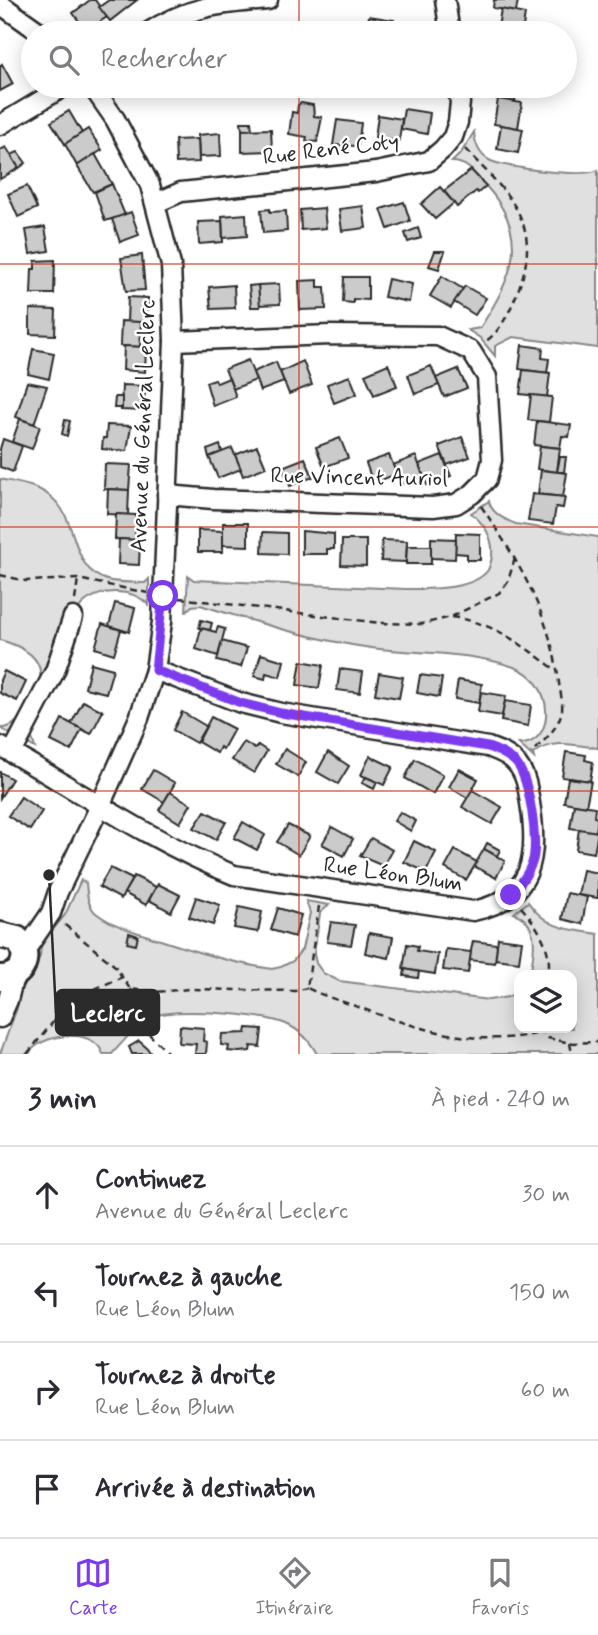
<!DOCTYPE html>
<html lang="fr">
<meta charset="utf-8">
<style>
:root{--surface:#fff;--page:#f2f2f3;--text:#2b2b33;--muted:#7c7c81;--line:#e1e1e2;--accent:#7c3aed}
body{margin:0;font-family:Mynerve,sans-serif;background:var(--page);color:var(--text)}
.controls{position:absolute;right:21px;bottom:21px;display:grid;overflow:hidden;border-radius:14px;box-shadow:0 4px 18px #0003}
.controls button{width:63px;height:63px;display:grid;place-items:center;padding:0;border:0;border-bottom:2px solid var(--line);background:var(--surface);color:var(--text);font:35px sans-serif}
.stop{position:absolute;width:21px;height:21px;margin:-16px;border:5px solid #7c3aed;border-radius:50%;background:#fff}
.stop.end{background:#7c3aed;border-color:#fff;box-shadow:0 2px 7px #0008}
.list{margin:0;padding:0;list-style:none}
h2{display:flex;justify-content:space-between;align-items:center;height:91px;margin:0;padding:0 28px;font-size:30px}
h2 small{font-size:23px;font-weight:400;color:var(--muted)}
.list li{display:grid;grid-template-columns:46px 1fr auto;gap:21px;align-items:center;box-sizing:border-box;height:98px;padding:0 28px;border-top:2px solid var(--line)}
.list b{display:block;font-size:26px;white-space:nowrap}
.list p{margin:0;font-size:23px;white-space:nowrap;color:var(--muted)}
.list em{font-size:23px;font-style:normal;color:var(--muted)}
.icon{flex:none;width:38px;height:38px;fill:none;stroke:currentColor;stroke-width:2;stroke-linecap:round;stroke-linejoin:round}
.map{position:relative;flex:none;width:598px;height:1054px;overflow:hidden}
.search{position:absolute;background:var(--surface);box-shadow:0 4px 18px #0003;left:21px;right:21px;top:21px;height:77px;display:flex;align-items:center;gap:18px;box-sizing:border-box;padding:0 24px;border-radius:38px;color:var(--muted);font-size:26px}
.sheet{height:483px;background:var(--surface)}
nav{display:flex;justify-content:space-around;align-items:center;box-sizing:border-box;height:98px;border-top:2px solid var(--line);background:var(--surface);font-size:19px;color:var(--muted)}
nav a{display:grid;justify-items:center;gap:4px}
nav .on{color:var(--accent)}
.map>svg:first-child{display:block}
.green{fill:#e0e0e0;stroke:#868686;stroke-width:2}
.building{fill:#cbcbcb;stroke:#2b2b2b;stroke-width:2}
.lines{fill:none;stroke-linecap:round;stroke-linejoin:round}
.street-casing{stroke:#2b2b2b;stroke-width:23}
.secondary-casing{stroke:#2b2b2b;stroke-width:30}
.path{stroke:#2b2b2b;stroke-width:2.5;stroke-dasharray:7 5;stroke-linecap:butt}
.street{stroke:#fff;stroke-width:18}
.secondary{stroke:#fff;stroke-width:24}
.route{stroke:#7c3aed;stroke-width:9}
.grid{fill:none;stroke:#c8321e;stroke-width:2;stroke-opacity:0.55}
.labels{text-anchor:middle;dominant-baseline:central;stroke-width:5;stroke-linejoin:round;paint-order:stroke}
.street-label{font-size:23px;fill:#2b2b2b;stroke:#fff}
.leader{fill:none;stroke:#2b2b2b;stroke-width:2.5}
.callout-dot{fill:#2b2b2b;stroke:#fff;stroke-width:2.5}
.callout{fill:#2b2b2b;stroke:#2b2b2b;stroke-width:2.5}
.callout-label{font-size:24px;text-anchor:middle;font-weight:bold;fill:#fff}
</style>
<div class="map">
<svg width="598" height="1054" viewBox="0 0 598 1054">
<rect width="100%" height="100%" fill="#fff"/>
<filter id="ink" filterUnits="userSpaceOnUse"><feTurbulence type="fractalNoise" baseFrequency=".0143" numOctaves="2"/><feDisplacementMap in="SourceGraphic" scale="14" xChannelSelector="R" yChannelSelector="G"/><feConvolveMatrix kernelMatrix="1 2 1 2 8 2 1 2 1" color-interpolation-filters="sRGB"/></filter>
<g filter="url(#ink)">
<!-- green -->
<g class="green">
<path d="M474,132C475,143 478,154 489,160C503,168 584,178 598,170V348L513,337L495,346V356L480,338L468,330L480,328C512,278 532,237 486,186C476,175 468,162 452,162L461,153Z"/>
<path d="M0,479C17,483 37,485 51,497C80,520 69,569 107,580C118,583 133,582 145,583L149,579V606C134,586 94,588 79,608L31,735L35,748L0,728C17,729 22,713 30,700C33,694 39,687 40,680C44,656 18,645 0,640Z"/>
<path d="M489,501C491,513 505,520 516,524L598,537V748C575,745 553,738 533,754L534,758L519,744C556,745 556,681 514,667C468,651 419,654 371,648C313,640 256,622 200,605L192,606L186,611L188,576L194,580L406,589C428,589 474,590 488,570C498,547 489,528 471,513Z"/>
<path d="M81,880L86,883C87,893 87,905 96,913C111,925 133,931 151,937C191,950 230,963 272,969L281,967L293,961L302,949L310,913L306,901L329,905L320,913L314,954L316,963L323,973L339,981L489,1000L508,997L519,990V1028H572V975H530C534,953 541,924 514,913L528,902C547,929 567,929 598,934V1054H317C310,1041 300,1030 286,1024C264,1014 173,1007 152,1017C136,1025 124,1041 112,1054H103C94,1026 39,1034 29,1054H0L17,1008L22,985L29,980L40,956L41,944L65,915Z"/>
</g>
<!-- building -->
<g class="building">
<polygon points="90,0 95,0 107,17 86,31 73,13"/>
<polygon points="109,0 137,0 110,21 99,7"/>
<polygon points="494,0 518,0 516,12 493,8"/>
<polygon points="501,9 525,14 522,33 497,33"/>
<polygon points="369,16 394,20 391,33 366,33"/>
<polygon points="344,22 368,26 366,33 342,33"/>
<polygon points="314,26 342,30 342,33 313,33"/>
<polygon points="2,64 13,84 0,91 0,66"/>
<polygon points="144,86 171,86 171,91 144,92"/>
<polygon points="496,86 517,86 515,102 494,98"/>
<polygon points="498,99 522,103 518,128 494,124"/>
<polygon points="301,103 313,105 314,116 322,117 317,142 306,141 307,137 289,134 292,112 297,113 298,105"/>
<polygon points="404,109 430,113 427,134 401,129"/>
<polygon points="69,111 82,133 65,144 51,122"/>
<polygon points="378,115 402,119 399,141 375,138"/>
<polygon points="337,120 361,123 358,146 333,145"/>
<polygon points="241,122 251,122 252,130 242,130"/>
<polygon points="501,125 523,129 518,153 497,149"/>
<polygon points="88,129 102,150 77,166 65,144"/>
<polygon points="271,129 272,151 242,152 242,130"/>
<polygon points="220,133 221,156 199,157 198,135"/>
<polygon points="198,139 199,162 176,163 175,140"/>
<polygon points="6,147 19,168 0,179 0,150"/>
<polygon points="18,152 26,163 19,168 11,155"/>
<polygon points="95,154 112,184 93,192 77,166"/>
<polygon points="471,170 486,186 478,193 476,191 457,207 444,191"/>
<polygon points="112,184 125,215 105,221 95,192"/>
<polygon points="27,186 37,208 18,217 8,194"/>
<polygon points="440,187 454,203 435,219 421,204"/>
<polygon points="404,202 410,221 388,229 381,209"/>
<polygon points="363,206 366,228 342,231 339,209"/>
<polygon points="324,208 326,228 301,230 300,210"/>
<polygon points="270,209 270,212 286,211 287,231 263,233 261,210"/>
<polygon points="131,212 139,235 120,242 112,219"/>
<polygon points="246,214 247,236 223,238 222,216"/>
<polygon points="222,221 223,242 199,244 198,222"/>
<polygon points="45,227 49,251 30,254 26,230"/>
<polygon points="418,228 421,238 408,242 405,233"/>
<polygon points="435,251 445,251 439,269 429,266"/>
<polygon points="142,255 145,290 126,291 121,258"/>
<polygon points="55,260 54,294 31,294 32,269 35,269 35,261"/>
<polygon points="442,276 463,289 451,308 430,296"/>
<polygon points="344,277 368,277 368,300 353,299 353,303 343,302"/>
<polygon points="388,279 412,284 409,302 384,297"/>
<polygon points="318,280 318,287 325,287 326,309 300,310 299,281"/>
<polygon points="279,284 280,304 259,305 258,285"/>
<polygon points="234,285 235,308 211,309 209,287"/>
<polygon points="258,285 260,307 251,307 249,286"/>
<polygon points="465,286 486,298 475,315 454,302"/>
<polygon points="128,297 148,298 147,322 127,322"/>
<polygon points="30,309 56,310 55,335 30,334"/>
<polygon points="121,321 141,322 140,347 120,346"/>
<polygon points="522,345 543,348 542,358 549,359 547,373 519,369"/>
<polygon points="124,346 146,347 145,372 123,370"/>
<polygon points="33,349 54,353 49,379 28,374"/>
<polygon points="248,360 256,380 233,389 225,369"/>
<polygon points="303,361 312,385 289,394 280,372"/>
<polygon points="276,362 284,382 260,391 253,372"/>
<polygon points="388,364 397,386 374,395 365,374"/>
<polygon points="431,366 439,385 415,394 408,375"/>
<polygon points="458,369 467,388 444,397 436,378"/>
<polygon points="523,370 550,373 547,397 520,394"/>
<polygon points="350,376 357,394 334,403 327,384"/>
<polygon points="229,378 236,397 213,406 206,382 215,379 217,383"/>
<polygon points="27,382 47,386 34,424 16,417"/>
<polygon points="122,385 145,386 144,411 121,410"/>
<polygon points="531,395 552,397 549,422 528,420"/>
<polygon points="115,397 122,397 122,408 114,408"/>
<polygon points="20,419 40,426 32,449 12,442"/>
<polygon points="65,420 70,421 67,436 62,434"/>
<polygon points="537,421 571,425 569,437 562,436 560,448 534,445"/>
<polygon points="107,425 131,426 127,451 102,449 103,438 106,438"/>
<polygon points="462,437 470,457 447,465 439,446"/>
<polygon points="340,438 348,458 324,467 316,447"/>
<polygon points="3,439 22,446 13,472 0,467 0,449"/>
<polygon points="220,445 222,452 209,457 207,450"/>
<polygon points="257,446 266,467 243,476 235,455"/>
<polygon points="540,446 560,448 557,472 537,469"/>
<polygon points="232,448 241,469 218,478 209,457"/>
<polygon points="389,455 397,474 373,483 366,463"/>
<polygon points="442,455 451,476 427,485 419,464"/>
<polygon points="416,456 423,476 401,484 393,465"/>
<polygon points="560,457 566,457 564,472 557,472"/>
<polygon points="305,458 313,477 290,486 282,467"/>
<polygon points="105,464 131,465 129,490 104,489"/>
<polygon points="541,470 567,473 563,497 538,494"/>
<polygon points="108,489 129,490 128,515 107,514"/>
<polygon points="532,494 565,497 563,508 556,507 553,524 528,521"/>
<polygon points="116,514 136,515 135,540 115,539"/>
<polygon points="223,523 248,523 248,546 223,545"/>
<polygon points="198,530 223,531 223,552 198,552"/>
<polygon points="302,531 334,534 334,549 327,549 327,554 302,554"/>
<polygon points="263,532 287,533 287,554 262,553"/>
<polygon points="456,533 480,534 480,560 467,560 467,554 455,553"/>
<polygon points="431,538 456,539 455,559 431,558"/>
<polygon points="119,539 140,540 139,565 118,564"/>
<polygon points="342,540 366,540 366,566 341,565"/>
<polygon points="382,540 407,541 406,562 381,561"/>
<polygon points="407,546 431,546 431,564 406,564"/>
<polygon points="115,603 135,608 129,632 109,626"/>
<polygon points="201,620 212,623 210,630 199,628"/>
<polygon points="102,624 121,630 114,654 95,648"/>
<polygon points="218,627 225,629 218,656 196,649 201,628 216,632"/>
<polygon points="222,641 247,648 241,667 217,661"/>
<polygon points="261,654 284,661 280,677 266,673 265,679 254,676"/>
<polygon points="301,661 323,665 319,688 297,685"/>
<polygon points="91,663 113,669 106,693 85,688"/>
<polygon points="340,669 363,672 360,693 337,690"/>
<polygon points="4,671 26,682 17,701 0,693 0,680"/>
<polygon points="379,673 403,677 399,698 375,694"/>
<polygon points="420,675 442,678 439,697 417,693"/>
<polygon points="458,680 482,684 479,703 455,699"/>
<polygon points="481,692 506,696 502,716 478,712"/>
<polygon points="83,701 103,711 91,734 71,724"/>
<polygon points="505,701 531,705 528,726 501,721"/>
<polygon points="182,712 206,726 196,743 173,730"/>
<polygon points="211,717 234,729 223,749 220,747 217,753 198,742"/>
<polygon points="62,719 82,729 71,751 51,741"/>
<polygon points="244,742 255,749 258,745 267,751 254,773 232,760"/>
<polygon points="285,749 306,762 298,777 276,764"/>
<polygon points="328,752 349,766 338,784 317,772"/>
<polygon points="566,752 586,755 585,760 593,762 590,781 562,777"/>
<polygon points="370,756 393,767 384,785 361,775"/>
<polygon points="415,759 443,775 433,794 405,778"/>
<polygon points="459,769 478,779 468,798 449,787"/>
<polygon points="153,770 175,783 164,802 142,789"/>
<polygon points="0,772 12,779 0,798"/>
<polygon points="366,777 377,782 374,789 362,783"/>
<polygon points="568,778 591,781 586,806 564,802"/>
<polygon points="472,790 502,807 492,824 462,807"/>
<polygon points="170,792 191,804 180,823 159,810"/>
<polygon points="21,797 42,811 30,830 8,816"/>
<polygon points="574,804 595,807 594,817 598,818 596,832 570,828"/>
<polygon points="205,811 226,822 216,840 194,828"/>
<polygon points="400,812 416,821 411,831 394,821"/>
<polygon points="243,822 265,835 257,850 234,838"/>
<polygon points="288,825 310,836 299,855 277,842"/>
<polygon points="332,827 353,839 344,856 322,844"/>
<polygon points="579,829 598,832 594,853 576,850"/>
<polygon points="371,838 392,850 383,866 360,856"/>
<polygon points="414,841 436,852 426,872 404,862"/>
<polygon points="487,843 500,850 497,856 484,849"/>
<polygon points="484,849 505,861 496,878 474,866"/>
<polygon points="455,850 477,862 466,880 445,868"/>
<polygon points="110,868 132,879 121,899 99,887"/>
<polygon points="583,870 598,873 598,898 578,895"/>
<polygon points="134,876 156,887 146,905 124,893"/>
<polygon points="158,884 180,895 171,912 149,900"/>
<polygon points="567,893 587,897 582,924 562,919"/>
<polygon points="196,897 220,905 213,925 189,917"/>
<polygon points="239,907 262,912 258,932 234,928"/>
<polygon points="278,908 301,915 295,937 271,930"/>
<polygon points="331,922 355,925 351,945 327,942"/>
<polygon points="129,933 138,936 136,945 127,943"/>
<polygon points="369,933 393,937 389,958 365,953"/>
<polygon points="498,938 522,941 519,962 495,959"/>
<polygon points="473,941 497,944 495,963 469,960"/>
<polygon points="407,944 418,946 417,951 438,954 435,974 403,969"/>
<polygon points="446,949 471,952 468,973 443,970"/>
<polygon points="405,969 419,972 418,978 404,976"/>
<polygon points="180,1026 204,1028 203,1041 207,1042 206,1054 195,1054 196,1044 179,1043"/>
<polygon points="247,1028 262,1029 260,1047 251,1046 250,1051 239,1052 228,1051 229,1046 221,1045 222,1034 246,1033"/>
<polygon points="139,1041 147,1048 151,1054 132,1054 129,1047"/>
</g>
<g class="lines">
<defs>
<g id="street">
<polyline points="445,0 450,33"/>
<polyline points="0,4 41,33"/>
<path d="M147,33C189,6 219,4 268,0"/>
<polyline points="0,125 65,86"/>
<polyline points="156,203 181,192 376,172 429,161 443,149 453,137 458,122 460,102 457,86"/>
<polyline points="167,495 213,499 433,507 456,504 472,494 487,479 492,460 487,377 471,351 438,336 330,335 174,341"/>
<path d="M0,746C77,790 152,842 234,875L473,911C533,899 539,857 530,803C528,789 526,774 516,763C509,754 498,751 488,747L281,713L241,703L155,670"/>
<polyline points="12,753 55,671 73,617"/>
<polyline points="25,951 51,913 58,892 100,806 139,718 155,670 162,622 174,341 171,265 150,185 115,119 92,86"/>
<polyline points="0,1018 8,1000 14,976"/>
</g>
<path id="secondary" d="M0,935L17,939C32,956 23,978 0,978"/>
</defs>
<!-- street casing -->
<use href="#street" class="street-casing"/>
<!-- secondary casing -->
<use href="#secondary" class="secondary-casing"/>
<!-- path -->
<g class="path">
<path d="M465,149C510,196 545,224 517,293C510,311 501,331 485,342"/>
<path d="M481,506C518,560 551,616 559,683C560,691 563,702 562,710C559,728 544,741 531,753"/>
<polyline points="0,575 26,581 78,579 148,593"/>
<polyline points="179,598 380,623 422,624 451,617 499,593 508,581 515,558"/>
<polyline points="75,600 78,579"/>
<path d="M451,617C496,623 520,644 556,670"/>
<path d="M319,906L307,988C323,996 341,1001 358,1007C418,1029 479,1049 543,1032"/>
<path d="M521,907C538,926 553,950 548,975"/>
<polyline points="65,925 115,966 130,989 156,992 189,989 295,991 307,988"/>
<polyline points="131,989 144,1029 169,1054"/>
<polyline points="540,1028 548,1038 570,1043 598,1042"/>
<polyline points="570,1043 572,1054"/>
<polyline points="27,1054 72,999 122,977"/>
</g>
<!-- street -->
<use href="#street" class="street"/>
<!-- secondary -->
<use href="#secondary" class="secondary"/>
</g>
</g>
<g class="lines" filter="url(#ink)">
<!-- route -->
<path class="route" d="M163,596L155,670L241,703L281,713L488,747C498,751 509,755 516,763C530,778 539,845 532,863C527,876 520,885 511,895"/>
</g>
<!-- grid -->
<path class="grid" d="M299,0V33M299,86V1054M0,264H598M0,527H598M0,791H598"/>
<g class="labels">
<!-- street labels -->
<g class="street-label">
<text transform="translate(331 150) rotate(-7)">Rue René Coty</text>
<text transform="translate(144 426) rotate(-88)">Avenue du Général Leclerc</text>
<text transform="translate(359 478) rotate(1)">Rue Vincent Auriol</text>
<text transform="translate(393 875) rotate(8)">Rue Léon Blum</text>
</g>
</g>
<!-- callouts -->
<path class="leader" d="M49 875L56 1013"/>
<circle class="callout-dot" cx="49" cy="875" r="7"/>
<rect class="callout" x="56" y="990" width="103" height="45" rx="7"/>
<g class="callout-label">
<text x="108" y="1021">Leclerc</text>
</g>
</svg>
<div class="controls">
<button><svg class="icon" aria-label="layers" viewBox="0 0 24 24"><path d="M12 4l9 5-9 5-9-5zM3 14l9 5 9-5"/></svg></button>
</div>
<div class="stop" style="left:163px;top:596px"></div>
<div class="stop end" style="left:511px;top:895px"></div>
<div class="search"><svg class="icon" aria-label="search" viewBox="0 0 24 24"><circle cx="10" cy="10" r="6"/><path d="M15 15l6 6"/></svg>Rechercher</div>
</div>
<section class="sheet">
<h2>3 min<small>À pied · 240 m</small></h2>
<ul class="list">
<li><svg class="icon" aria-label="ahead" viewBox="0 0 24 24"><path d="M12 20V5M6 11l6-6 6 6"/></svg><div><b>Continuez</b><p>Avenue du Général Leclerc</p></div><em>30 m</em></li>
<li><svg class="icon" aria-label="left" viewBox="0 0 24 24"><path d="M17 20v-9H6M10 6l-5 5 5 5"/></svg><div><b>Tournez à gauche</b><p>Rue Léon Blum</p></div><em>150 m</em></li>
<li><svg class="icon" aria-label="right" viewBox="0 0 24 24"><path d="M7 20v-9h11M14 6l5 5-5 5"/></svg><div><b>Tournez à droite</b><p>Rue Léon Blum</p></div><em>60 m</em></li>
<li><svg class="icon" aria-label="arrive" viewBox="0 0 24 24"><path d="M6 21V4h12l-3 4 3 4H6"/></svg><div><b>Arrivée à destination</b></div></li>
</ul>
</section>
<nav>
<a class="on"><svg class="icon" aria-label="map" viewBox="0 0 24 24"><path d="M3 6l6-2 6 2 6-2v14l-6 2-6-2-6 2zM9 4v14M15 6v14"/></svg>Carte</a>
<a><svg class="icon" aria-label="directions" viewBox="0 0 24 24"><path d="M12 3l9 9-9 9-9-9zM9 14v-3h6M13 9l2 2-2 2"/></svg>Itinéraire</a>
<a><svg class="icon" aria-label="saved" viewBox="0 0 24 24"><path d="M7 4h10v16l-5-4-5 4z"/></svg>Favoris</a>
</nav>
